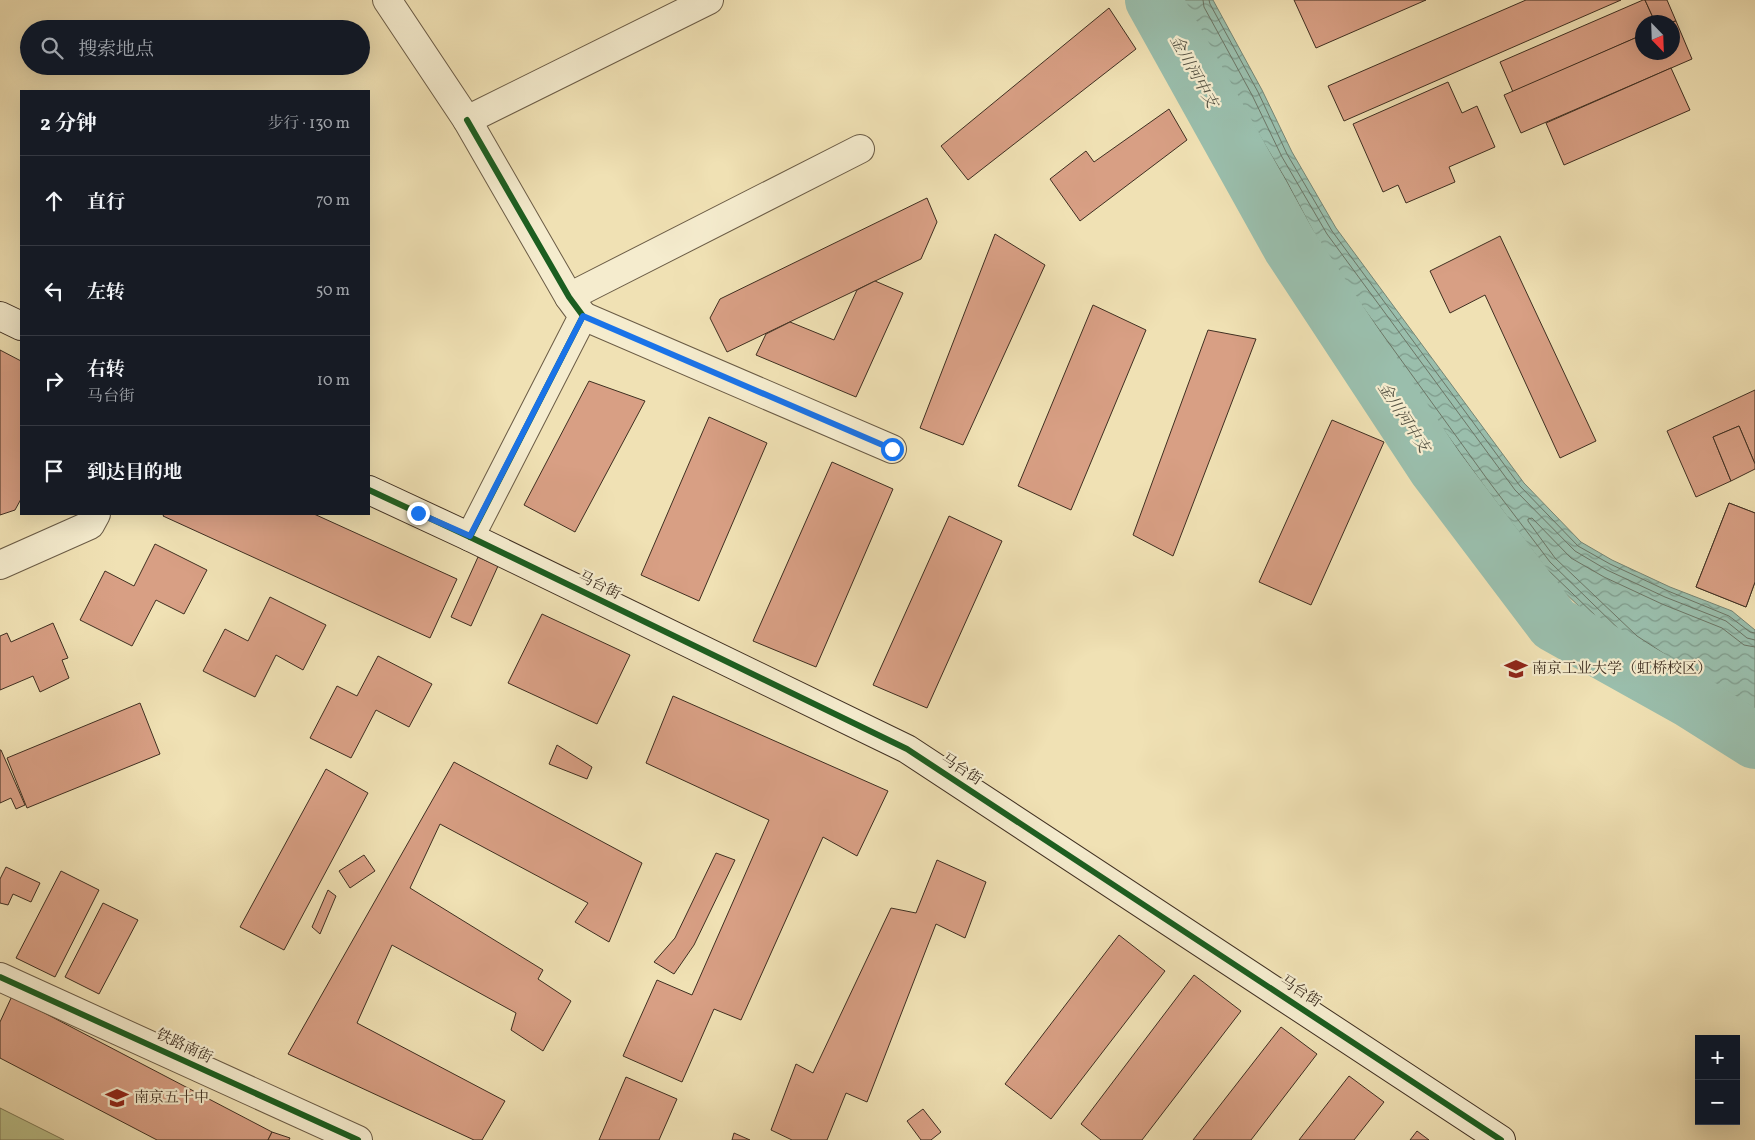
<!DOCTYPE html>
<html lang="zh">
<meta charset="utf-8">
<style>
:root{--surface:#171b24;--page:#20242c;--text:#f1f3f6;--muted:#9ea1a6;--line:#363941}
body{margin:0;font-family:Vollkorn,"Noto Serif SC",serif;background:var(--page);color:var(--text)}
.controls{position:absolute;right:15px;bottom:15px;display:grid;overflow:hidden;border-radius:0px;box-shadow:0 5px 20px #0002}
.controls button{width:45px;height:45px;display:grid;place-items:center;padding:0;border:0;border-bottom:1px solid var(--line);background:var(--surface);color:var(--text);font:25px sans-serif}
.compass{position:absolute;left:1635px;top:15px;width:45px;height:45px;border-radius:50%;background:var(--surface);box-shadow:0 5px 20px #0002;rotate:157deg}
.stop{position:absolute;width:15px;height:15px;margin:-11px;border:4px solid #1a73e8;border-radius:50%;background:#fff}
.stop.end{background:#1a73e8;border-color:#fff;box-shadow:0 1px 5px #0008}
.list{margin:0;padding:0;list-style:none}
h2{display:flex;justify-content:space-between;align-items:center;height:65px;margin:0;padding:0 20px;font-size:21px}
h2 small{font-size:16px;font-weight:400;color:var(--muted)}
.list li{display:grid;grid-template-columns:32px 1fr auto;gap:15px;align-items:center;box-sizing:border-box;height:90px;padding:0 20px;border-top:1px solid var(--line)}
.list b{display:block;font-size:19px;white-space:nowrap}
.list p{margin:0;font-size:16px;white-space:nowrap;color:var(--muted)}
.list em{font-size:16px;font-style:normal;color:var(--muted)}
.icon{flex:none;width:28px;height:28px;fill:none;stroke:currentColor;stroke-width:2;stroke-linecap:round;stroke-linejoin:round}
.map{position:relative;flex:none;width:1755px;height:1140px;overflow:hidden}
.search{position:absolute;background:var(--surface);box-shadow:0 5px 20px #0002;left:20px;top:20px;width:350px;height:55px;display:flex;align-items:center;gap:12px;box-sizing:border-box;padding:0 18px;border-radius:28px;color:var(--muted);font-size:19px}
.panel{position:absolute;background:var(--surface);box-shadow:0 5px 20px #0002;left:20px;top:90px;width:350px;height:425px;border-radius:0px}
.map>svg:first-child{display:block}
.green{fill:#bcc28b;stroke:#7e7856}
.water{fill:url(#water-waves);stroke:#768574}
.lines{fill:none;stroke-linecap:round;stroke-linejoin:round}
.shore{stroke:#6c7666;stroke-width:1}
.river{stroke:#9abeac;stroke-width:56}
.building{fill:#d89f84;stroke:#3f2f21}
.street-casing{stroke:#6b5c46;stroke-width:30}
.secondary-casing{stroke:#3f2f21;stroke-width:30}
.street{stroke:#f5ecce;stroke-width:28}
.secondary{stroke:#f5ecce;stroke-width:28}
.cycleway-casing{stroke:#f5ecce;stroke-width:9}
.cycleway{stroke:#1b5e20;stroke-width:6}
.route{stroke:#1a73e8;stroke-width:6}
.labels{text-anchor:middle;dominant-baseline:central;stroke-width:4.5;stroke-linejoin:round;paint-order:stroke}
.street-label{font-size:15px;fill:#3f2f21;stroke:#f5ecce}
.poi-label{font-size:15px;fill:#3f2f21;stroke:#f5ecce;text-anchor:start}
.water-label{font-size:16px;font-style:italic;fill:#565344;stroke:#f5ecce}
</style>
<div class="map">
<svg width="1755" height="1140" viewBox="0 0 1755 1140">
<defs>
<pattern id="water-waves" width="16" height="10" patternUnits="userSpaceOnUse" patternTransform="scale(1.25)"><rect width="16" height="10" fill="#9abeac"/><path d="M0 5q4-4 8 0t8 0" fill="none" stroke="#7f9b8c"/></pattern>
</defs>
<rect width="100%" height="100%" fill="#f0e1b4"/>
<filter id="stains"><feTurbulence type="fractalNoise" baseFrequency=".004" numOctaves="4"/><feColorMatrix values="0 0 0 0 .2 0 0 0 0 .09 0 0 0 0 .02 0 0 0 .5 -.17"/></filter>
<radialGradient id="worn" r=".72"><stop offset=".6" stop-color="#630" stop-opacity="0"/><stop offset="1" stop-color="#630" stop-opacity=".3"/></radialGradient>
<!-- green -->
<polygon class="green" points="0,1108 64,1140 0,1140"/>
<!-- water -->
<polygon class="water" points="1169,0 1213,0 1262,90 1292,152 1336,228 1524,483 1581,542 1612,560 1670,587 1732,611 1755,630 1755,736 1731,719 1695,697 1625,650 1541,570 1481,490 1329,280 1303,237 1276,186 1181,25"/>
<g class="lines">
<!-- shore -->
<g class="shore">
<polyline points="1174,0 1186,23 1281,183 1308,234 1333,277 1485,487 1545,567 1628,647 1755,730"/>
<polyline points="1181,0 1191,20 1286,180 1313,231 1339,274 1490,483 1550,562 1632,642 1755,722"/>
<polyline points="1203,0 1204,7 1252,95 1282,157 1327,234 1515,490 1575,551 1607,570 1665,597 1726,621 1747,638 1755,640"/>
<polyline points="1209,0 1210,4 1258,92 1287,154 1332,231 1520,486 1578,546 1610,564 1668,591 1729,616 1750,632 1755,633"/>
<polyline points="1755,647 1744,645 1722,628 1662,604 1604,577 1571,558 1532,518 1528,519 1528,521 1555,558 1637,636 1755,713"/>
</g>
<!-- river -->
<polyline class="river" points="1153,0 1290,246 1436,468 1554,624 1690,700 1755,741"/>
</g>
<!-- building -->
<g class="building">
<polygon points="1294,0 1426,0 1316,48"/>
<polygon points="1526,0 1621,0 1344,121 1328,86"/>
<polygon points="1643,0 1645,0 1655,22 1642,22 1642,35 1513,92 1500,62"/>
<polygon points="1645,0 1667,0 1676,21 1671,22 1655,22"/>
<polygon points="1109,8 1136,49 968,180 941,146"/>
<polygon points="1676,21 1692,59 1521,133 1504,95 1642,35 1642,52 1672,52 1672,22"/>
<polygon points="1671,68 1690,110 1564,165 1546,123"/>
<polygon points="1448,82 1462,113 1477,106 1495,147 1449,167 1455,182 1406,203 1398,185 1383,192 1353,124"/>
<polygon points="1169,109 1187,140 1080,221 1050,179 1086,151 1094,162"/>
<polygon points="927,198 937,222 921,259 727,352 710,318 720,299"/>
<polygon points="995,234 1045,265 963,445 920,428"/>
<polygon points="1500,236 1596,441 1560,458 1485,295 1450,313 1430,271"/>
<polygon points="875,281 903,293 856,397 756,355 766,334 790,322 834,340 857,290"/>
<polygon points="1093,305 1146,330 1071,510 1018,486"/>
<polygon points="1208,330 1256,339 1173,556 1133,535"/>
<polygon points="0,350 21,361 21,499 15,510 0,515"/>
<polygon points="589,381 645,401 575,532 524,505"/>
<polygon points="1755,390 1755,464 1739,426 1713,437 1731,481 1696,497 1667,431"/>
<polygon points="709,417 767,443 699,601 641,575"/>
<polygon points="1332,420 1384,442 1311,605 1259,582"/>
<polygon points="1739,426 1755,464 1755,469 1731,481 1713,437"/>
<polygon points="832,462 893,489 816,667 753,641"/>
<polygon points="1729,503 1755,513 1755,582 1746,607 1696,587"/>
<polygon points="1729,503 1755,513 1755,582 1746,607 1696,587"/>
<polygon points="164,514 314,514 457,579 430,638 163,516"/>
<polygon points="949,516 1002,541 927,708 873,685"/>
<polygon points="155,544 207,570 184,614 156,600 132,646 80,620 105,571 134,586"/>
<polygon points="478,557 498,566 471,626 451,617"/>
<polygon points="270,597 326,625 303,670 276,655 255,697 203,671 225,629 248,641"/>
<polygon points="542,614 630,655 597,724 508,683"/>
<polygon points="53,623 68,658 62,660 69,678 40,692 33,676 0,690 0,636 7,633 11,642"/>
<polygon points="378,656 432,684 409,727 376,710 351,758 310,738 337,686 357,696"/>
<polygon points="673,696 888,791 857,856 823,837 741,1020 714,1009 682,1082 623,1056 657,980 692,995 769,820 646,763"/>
<polygon points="140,703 160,754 27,808 7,758"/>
<polygon points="557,745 592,767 587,779 549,764"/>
<polygon points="0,750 1,750 25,805 16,809 11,798 0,803"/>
<polygon points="454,762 642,863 609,942 575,922 588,903 440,824 410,888 543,970 538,979 571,1001 543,1051 511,1030 516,1013 392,945 357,1023 505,1101 482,1140 474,1140 288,1054"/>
<polygon points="326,769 368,793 284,950 240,927"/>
<polygon points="716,853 735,860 694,945 674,974 654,962 675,938"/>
<polygon points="364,855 375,871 350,888 339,871"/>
<polygon points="937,860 986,882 965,938 936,924 867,1102 846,1093 827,1140 792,1140 771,1130 796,1064 813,1073 891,908 916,913"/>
<polygon points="6,867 40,883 31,902 13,894 8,905 0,903 0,879"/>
<polygon points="61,871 99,890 55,977 16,958"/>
<polygon points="328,890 336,896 320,934 312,927"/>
<polygon points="103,903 138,920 99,994 65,977"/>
<polygon points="1119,935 1165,971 1051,1119 1005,1084"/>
<polygon points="1194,975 1241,1011 1142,1140 1101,1140 1081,1124"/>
<polygon points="12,996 272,1132 268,1140 157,1140 0,1058 0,1022"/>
<polygon points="1281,1027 1317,1054 1251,1140 1193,1140"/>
<polygon points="1349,1076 1384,1102 1354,1140 1299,1140"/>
<polygon points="626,1077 677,1099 659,1140 599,1140"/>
<polygon points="923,1109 941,1132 931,1140 921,1140 907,1121"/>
<polygon points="1417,1131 1429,1140 1410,1140"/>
<polygon points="272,1132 290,1138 289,1140 268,1140"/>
<polygon points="734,1133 750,1140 732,1140"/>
</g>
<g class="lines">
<defs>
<g id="street">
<polyline points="387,0 467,120 709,0"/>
<polyline points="467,120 569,297 583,316 470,537"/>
<polyline points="569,297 860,149"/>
<polyline points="583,316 892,449"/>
<polyline points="0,565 90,525 96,514"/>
<polyline points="0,977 358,1140"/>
</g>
<g id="secondary">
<polyline points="0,316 21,326"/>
<polyline points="369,490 470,537 907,749 1501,1140"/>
</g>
</defs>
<!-- street casing -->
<use href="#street" class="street-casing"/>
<!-- secondary casing -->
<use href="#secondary" class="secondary-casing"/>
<!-- street -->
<use href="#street" class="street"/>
<!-- secondary -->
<use href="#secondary" class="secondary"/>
<defs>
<g id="cycleway">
<polyline points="467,120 569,297 583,316 470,537"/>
<polyline points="369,490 470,537 907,749 1501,1140"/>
<polyline points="0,977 358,1140"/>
</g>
</defs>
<!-- cycleway casing -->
<use href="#cycleway" class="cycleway-casing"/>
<!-- cycleway -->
<use href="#cycleway" class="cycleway"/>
</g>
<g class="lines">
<!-- route -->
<polyline class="route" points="418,513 470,536 583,316 892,449"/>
</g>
<!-- icons -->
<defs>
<symbol id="university-bare" viewBox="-9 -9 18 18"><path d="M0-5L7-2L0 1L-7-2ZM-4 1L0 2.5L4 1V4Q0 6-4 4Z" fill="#8f2418" stroke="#f5ecce" stroke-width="2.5" paint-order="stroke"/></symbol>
<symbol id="school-bare" viewBox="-9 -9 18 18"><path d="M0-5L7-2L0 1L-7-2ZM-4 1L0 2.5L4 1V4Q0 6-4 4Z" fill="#8f2418" stroke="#f5ecce" stroke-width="2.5" paint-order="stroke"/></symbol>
</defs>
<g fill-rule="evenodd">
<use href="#university-bare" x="1500" y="653" width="32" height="32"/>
<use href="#school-bare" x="101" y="1082" width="32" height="32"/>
</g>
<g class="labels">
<!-- street labels -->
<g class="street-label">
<text transform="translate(599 586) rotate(26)">马台街</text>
<text transform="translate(961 770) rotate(33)">马台街</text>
<text transform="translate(1300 992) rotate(33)">马台街</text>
<text transform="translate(184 1047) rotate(25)">铁路南街</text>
</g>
<!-- poi labels -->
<g class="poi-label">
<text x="1532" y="669">南京工业大学（虹桥校区）</text>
<text x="134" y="1098">南京五十中</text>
</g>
<!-- water labels -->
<g class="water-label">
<text transform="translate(1193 72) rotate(61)">金川河中支</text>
<text transform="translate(1403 418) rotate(57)">金川河中支</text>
</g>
</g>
<rect width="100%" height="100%" filter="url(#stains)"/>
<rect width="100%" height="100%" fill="url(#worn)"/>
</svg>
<div class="controls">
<button>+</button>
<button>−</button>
</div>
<svg class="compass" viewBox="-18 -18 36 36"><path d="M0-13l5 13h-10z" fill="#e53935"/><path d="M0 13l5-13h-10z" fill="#9ea1a6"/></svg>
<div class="stop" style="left:892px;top:449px"></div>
<div class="stop end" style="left:418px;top:513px"></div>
<div class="search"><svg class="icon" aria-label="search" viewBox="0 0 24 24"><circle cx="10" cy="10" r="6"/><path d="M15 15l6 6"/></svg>搜索地点</div>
<section class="panel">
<h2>2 分钟<small>步行 · 130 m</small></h2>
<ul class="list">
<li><svg class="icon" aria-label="ahead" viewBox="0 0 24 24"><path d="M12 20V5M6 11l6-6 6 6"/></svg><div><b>直行</b></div><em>70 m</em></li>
<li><svg class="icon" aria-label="left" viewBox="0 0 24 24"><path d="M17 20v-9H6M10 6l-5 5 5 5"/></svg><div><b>左转</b></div><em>50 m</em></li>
<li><svg class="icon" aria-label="right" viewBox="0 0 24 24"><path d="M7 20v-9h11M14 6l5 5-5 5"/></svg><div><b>右转</b><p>马台街</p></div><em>10 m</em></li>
<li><svg class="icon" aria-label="arrive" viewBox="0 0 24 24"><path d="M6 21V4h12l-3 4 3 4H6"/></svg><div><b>到达目的地</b></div></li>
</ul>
</section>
</div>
